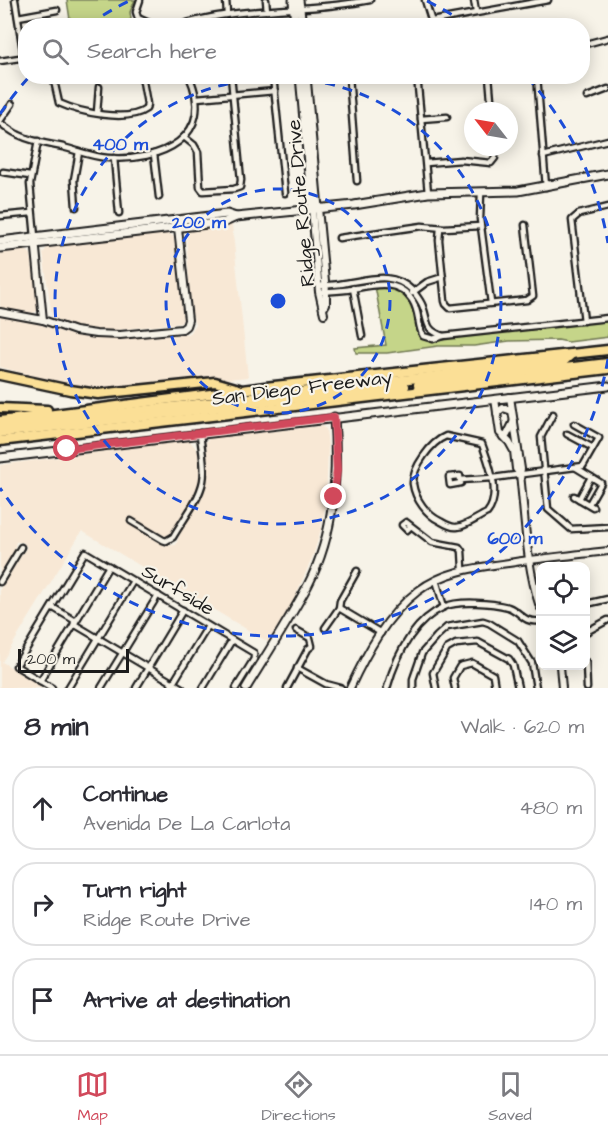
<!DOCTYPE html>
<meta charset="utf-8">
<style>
:root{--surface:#fff;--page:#f2f2f3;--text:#2b2b33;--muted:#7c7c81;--line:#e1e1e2;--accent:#d1495b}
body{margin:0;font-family:"Architects Daughter",sans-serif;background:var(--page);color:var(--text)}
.controls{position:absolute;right:18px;bottom:18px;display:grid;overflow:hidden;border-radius:12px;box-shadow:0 3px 15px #0003}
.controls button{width:54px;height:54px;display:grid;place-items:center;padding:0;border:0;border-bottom:2px solid var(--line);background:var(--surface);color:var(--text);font:30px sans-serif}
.compass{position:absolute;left:464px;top:102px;width:54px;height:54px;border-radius:50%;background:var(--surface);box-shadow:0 3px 15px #0003;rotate:301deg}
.scale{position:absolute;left:18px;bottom:15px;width:111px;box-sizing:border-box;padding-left:6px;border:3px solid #1c1c1c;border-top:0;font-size:16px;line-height:21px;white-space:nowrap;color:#1c1c1c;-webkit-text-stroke:4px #f7f3e8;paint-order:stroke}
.stop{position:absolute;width:18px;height:18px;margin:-14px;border:4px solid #d1495b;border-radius:50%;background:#fff}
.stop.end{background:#d1495b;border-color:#fff;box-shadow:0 2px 6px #0008}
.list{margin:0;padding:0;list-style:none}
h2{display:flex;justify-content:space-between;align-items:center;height:78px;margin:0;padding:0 24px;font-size:26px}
h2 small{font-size:20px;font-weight:400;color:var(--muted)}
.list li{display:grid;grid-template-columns:39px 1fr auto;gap:18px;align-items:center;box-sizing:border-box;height:84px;margin:0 12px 12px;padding:0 12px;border:2px solid var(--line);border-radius:24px}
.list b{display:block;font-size:22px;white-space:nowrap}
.list p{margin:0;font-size:20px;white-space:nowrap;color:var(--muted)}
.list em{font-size:20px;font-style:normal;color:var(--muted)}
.icon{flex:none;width:33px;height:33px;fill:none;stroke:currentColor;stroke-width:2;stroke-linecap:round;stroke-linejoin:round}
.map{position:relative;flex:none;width:608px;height:688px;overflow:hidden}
.search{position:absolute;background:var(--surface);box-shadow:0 3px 15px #0003;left:18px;right:18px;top:18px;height:66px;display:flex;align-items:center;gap:15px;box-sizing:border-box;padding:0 21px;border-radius:24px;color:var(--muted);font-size:22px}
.sheet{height:366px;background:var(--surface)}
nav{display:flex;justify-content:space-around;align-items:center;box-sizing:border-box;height:84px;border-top:2px solid var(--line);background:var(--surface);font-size:16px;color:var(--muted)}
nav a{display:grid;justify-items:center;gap:3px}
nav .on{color:var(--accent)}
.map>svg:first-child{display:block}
.built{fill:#f8e8d5}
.green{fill:#c5d589;stroke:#707852;stroke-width:1.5}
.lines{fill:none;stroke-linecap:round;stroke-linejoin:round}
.minor-casing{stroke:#1c1c1c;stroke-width:9}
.tertiary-casing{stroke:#1c1c1c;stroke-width:10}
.secondary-casing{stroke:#1c1c1c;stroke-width:11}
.motorway-casing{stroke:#1c1c1c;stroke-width:13}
.minor{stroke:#f7f3e8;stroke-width:4.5}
.tertiary{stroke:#f7f3e8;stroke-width:6}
.secondary{stroke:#f7f3e8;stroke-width:7}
.motorway{stroke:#fbdf96;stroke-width:8}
.route{stroke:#d1495b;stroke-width:8}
.ring{fill:none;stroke:#1d4ed8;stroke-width:3;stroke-dasharray:10 8}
.labels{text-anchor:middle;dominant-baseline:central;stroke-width:4.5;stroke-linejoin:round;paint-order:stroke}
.street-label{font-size:20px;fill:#1c1c1c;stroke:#f7f3e8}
.centre{fill:#1d4ed8;stroke:#f7f3e8;stroke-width:3}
.ring-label{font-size:18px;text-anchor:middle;font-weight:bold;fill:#1d4ed8;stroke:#f7f3e8;stroke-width:4.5;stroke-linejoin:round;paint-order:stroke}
</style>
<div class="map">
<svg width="608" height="688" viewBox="0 0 608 688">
<rect width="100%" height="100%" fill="#f7f3e8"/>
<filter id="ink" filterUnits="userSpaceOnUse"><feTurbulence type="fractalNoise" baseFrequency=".0167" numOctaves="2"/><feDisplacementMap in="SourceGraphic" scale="12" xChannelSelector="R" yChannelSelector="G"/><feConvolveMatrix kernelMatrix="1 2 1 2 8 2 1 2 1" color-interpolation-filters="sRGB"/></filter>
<g filter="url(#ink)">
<!-- built -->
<g class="built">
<polygon points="232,224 248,377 123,389 99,389 52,381 0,367 0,317 36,323 71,335 89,338 120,339 190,334 195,325 191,309 186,236 190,230"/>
<polygon points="168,233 174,237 183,319 181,323 116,330 90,330 74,327 52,317 43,253 47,248"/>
<polygon points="25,250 31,254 38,308 36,312 31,313 0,308 0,253"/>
<polygon points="321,426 326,429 328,447 326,502 321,529 313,556 292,604 268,642 82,531 2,662 46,688 0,688 0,589 27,547 23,542 16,542 13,554 0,575 0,465 189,440 198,451 200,469 199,484 194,495 164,546 176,545 181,531 204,490 208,474 206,442 210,438"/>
</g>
<!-- green -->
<g class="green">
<polygon points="67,0 135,0 130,12 131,19 123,25 71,26"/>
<path d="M375,286C412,289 414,305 422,338L428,340L608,321V337L568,342L558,340L509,341L474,346H438L387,353H356L355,348L386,345Z"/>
</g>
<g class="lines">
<defs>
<g id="minor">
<polyline points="15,0 24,57"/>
<polyline points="140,0 136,12 138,18 156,26"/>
<polyline points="226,0 227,14"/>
<polyline points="266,0 267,11"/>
<polyline points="425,0 433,26"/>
<polyline points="474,0 476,12"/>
<polyline points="18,17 57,10"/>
<polyline points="432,21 548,0"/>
<path d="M178,26C240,5 307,13 370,0"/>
<polyline points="582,45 608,38"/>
<polyline points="0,61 26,57"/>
<path d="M53,76L59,103C79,112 127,123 146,109L147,104L142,76"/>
<polyline points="273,76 285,193"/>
<polyline points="349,76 357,181"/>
<polyline points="417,76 428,193"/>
<polyline points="489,76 492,111"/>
<polyline points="537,76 546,187"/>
<polyline points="587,97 608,89"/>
<polyline points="197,98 275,91"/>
<polyline points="97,113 99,87"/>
<polyline points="421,119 447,117"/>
<polyline points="0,121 12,104"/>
<path d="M0,123C6,127 12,132 19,135C33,142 49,144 63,147C78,151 93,157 108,158C160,162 217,138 189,76"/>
<polyline points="184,137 194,145 198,152 200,187 203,191 234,189 240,187 241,180 231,76"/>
<polyline points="154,154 159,197"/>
<polyline points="543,156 608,140"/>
<polyline points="114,158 119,213"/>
<polyline points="426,163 461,160 491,163 495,158 495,147"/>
<polyline points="3,172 30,176"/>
<polyline points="481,193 480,219 491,303"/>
<polyline points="76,207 74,180 79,152"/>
<polyline points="0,216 32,213"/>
<polyline points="440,228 439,240 445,301 446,304 450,308 527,300 533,296 525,225"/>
<polyline points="35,237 30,184 38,141"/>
<polyline points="339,238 422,226 444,228 481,226"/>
<path d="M318,286C327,285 337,285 346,283C371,279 393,271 413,291C417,296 421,301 423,307C429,323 424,329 443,336"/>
<polyline points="353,288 362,336"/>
<path d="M319,292C330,291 341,291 352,289C373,285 398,278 412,300C420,312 417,325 423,336L433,339L443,336L608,318"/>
<polyline points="412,293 427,282 443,277"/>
<polyline points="584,321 572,220 579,214 608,207"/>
<polyline points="553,414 541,437 548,509 571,529 608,527"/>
<polyline points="567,434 593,448"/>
<path d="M446,436L482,444C489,464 502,495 487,513C478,517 467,526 457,527C451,528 445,524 440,521C427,515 415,499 413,484C412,468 431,442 446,436Z"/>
<polyline points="575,467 601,483 589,504"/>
<polyline points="460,480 460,476 449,477 450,485 461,483 460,480 493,478 583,466 599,438 574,424"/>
<polyline points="574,496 593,507"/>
<polyline points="579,499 591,477"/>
<path d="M131,521L163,540L166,541L173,537C183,519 199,501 203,481C206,466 201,448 200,433"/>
<polyline points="411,526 407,530 402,525 406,522 432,542 459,547 462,551 463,569"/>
<polyline points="436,580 444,607"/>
<polyline points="0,582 21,547"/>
<polyline points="586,604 608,599"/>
<polyline points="52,607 74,620 74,624 182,688"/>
<polyline points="339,608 381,633"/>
<polyline points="325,628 339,608 340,601 357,571"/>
<polyline points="586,632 608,620"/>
<polyline points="586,662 587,688"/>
<polyline points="297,668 326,684 341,688"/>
<polyline points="40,681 109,566"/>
<polyline points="52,688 16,666 85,552 254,653 254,659 236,688"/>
<polyline points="68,688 133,581"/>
<polyline points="101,688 158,595"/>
<polyline points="136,688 183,610"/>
<polyline points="170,688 208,626"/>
<polyline points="203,688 232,640"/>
<polyline points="287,688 308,649 312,646 310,638 296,630"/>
<path d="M387,688C396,657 413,621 444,607C458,600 493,603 508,607C522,612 522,623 540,621"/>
<polyline points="413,688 413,679 422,653 437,636 447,627 483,621 489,623 518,641 532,663 536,688"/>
<polyline points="436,688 433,673 447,649 456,644 478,642 509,659 513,665 518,688"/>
<polyline points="455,688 453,678 460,666 472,663 493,675 495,688"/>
</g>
<g id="tertiary">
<polyline points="312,208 319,292 324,314"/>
<polyline points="318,208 326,292 326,304 323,309"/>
<polyline points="35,239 43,320"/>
<polyline points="0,312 43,320 75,331 96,334 120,335 182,329 186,326 188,320 178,228"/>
<path d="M510,397L521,469L520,474C525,518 526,565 540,607"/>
<polyline points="495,399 500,433 509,442 514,451 516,469 520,474"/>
<polyline points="497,413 503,408 512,411"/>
<polyline points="503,437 507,435 514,421"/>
<polyline points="560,666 562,688"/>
<path d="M350,688C366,654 387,614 418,591C448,568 485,567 522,561C550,558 579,554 608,551"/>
</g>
<g id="secondary">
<polyline points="293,0 295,26"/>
<polyline points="299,0 302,26"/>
<polyline points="300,76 312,208"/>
<polyline points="306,76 318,208"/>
<polyline points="0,241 227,214 236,217"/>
<polyline points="0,248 225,222 236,217 354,205 428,193 518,191 608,174"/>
<polyline points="0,458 608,386"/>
<path d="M246,688C267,654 289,620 308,585C335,533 338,474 334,417"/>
</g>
<g id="motorway">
<polyline points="0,375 70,390 98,394 215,382 239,389"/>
<polyline points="418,385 608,363"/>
<polyline points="0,408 47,410"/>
<polyline points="0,421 265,387 608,350"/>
<polyline points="0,427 564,361 572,354"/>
<polyline points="0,433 405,386"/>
<polyline points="0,441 608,369"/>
</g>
</defs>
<!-- minor casing -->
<use href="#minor" class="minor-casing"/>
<!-- tertiary casing -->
<use href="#tertiary" class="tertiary-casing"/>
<!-- secondary casing -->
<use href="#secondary" class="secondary-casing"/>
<!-- motorway casing -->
<use href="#motorway" class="motorway-casing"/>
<!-- minor -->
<use href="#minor" class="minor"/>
<!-- tertiary -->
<use href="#tertiary" class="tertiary"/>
<!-- secondary -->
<use href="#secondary" class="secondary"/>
<!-- motorway -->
<use href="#motorway" class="motorway"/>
</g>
</g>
<g class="lines" filter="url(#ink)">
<!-- route -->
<polyline class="route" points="67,449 334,417 337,470 334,497"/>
</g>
<!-- distance rings -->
<g class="ring">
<circle cx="278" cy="301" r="112"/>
<circle cx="278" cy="301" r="223"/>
<path d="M608 359A335 335 0 0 1 0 488M0 114A335 335 0 0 1 29 77M88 25A335 335 0 0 1 129 1M427 1A335 335 0 0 1 468 25M527 77A335 335 0 0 1 608 243"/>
</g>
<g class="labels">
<!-- street labels -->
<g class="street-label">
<text transform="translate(301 203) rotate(-95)">Ridge Route Drive</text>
<text transform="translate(302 388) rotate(-7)">San Diego Freeway</text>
<text transform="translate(178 590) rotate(31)">Surfside</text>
</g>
</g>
<circle cx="278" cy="301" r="9" class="centre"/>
<g class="ring-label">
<text x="120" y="150">400 m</text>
<text x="199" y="228">200 m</text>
<text x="515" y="544">600 m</text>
</g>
</svg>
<div class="controls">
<button><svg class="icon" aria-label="locate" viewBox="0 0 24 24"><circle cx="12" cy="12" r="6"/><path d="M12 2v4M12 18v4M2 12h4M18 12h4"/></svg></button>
<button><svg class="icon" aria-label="layers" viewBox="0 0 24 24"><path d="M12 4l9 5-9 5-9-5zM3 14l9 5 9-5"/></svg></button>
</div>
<svg class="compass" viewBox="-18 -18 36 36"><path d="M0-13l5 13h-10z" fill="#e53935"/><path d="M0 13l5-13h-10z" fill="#7c7c81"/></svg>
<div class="scale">200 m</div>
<div class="stop" style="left:67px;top:449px"></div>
<div class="stop end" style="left:334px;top:497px"></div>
<div class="search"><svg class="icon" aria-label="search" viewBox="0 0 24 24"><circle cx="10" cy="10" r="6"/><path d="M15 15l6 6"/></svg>Search here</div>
</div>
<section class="sheet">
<h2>8 min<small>Walk · 620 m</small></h2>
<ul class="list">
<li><svg class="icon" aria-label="ahead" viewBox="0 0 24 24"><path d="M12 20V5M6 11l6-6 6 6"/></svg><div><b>Continue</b><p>Avenida De La Carlota</p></div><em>480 m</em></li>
<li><svg class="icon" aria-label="right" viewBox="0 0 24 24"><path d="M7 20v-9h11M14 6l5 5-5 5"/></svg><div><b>Turn right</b><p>Ridge Route Drive</p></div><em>140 m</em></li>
<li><svg class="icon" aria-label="arrive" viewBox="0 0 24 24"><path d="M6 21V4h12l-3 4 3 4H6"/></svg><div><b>Arrive at destination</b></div></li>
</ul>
</section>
<nav>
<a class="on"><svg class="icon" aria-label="map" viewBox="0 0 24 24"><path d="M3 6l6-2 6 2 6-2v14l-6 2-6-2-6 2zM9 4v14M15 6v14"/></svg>Map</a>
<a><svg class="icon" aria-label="directions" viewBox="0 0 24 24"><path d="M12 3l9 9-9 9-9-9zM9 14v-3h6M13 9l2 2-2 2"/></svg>Directions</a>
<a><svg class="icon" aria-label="saved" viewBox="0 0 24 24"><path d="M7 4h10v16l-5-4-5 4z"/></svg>Saved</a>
</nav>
